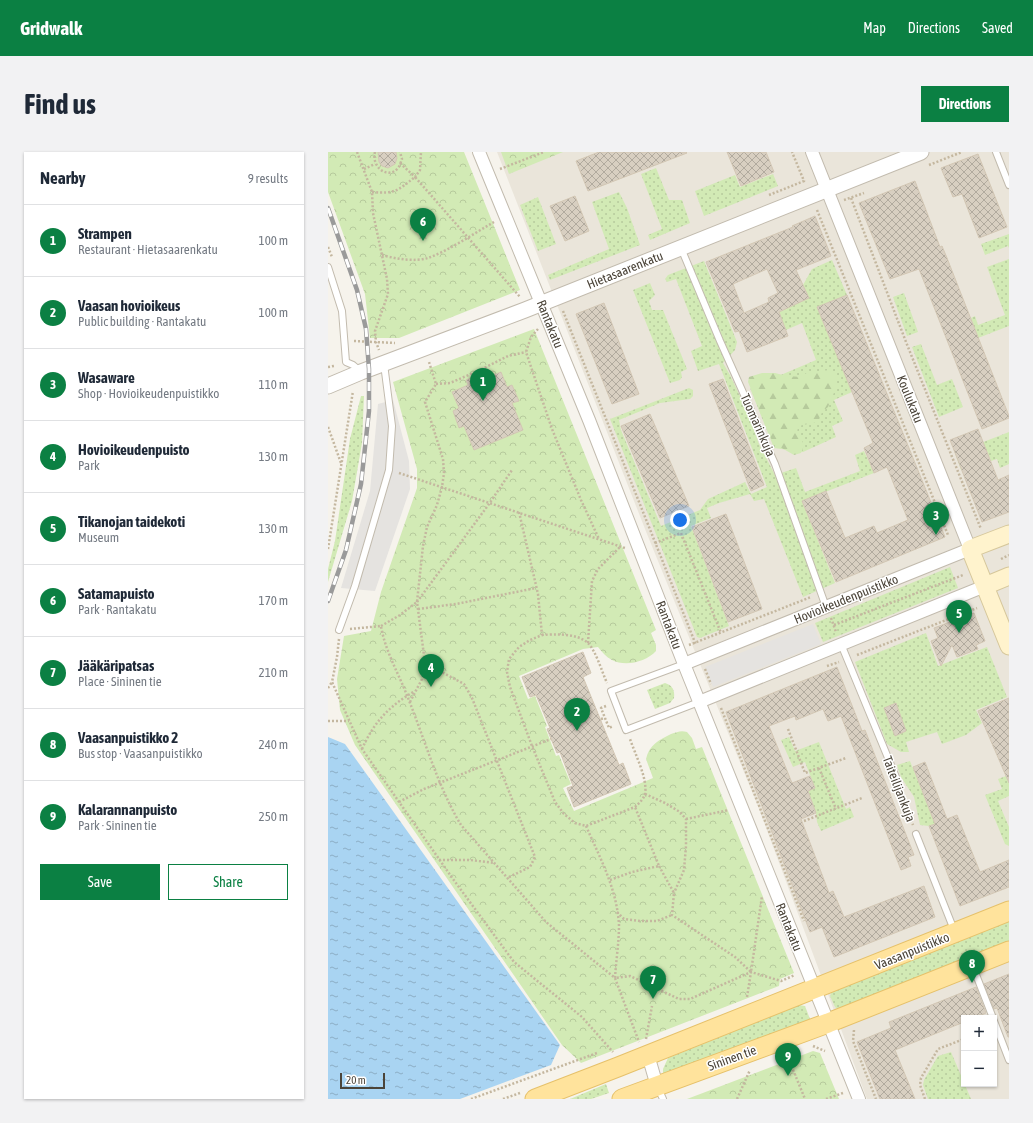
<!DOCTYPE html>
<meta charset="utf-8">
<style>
:root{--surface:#fff;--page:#f2f2f3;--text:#1f2937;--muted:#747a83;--line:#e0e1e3;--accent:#0b8043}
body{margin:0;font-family:"Asap Condensed",sans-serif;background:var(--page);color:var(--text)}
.controls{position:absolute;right:12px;bottom:12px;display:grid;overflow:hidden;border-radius:0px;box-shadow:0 1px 3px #0004}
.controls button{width:36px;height:36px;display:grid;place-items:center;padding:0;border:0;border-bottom:1px solid var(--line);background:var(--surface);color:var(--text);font:20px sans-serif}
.scale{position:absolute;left:12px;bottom:10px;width:45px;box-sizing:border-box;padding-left:4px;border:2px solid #4b4439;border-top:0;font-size:11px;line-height:14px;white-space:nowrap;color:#4b4439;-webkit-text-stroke:3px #fff;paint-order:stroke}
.you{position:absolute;left:352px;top:368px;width:14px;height:14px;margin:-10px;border:3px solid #fff;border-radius:50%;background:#1a73e8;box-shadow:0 0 0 6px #1a73e833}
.badge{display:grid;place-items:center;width:26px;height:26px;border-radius:50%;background:var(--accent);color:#fff;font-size:13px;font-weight:700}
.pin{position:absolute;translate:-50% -33px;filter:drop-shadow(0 1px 2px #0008)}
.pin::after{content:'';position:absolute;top:21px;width:14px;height:12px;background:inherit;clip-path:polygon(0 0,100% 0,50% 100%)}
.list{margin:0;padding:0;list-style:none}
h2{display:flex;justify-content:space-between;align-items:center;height:52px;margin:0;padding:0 16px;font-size:17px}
h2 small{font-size:13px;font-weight:400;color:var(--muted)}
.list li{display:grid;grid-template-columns:26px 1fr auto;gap:12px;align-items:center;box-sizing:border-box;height:72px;padding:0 16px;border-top:1px solid var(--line)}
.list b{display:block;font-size:15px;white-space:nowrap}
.list p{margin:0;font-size:13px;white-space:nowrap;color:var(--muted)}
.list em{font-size:13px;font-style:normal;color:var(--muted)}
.actions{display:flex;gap:8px;padding:12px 16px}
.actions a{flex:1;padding:9px 0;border:1px solid var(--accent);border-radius:0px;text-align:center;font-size:14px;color:var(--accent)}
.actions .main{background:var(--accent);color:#fff}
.map{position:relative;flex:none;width:681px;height:947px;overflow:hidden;border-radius:0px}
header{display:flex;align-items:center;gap:24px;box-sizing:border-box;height:56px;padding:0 20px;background:var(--accent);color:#fff}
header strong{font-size:19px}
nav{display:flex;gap:22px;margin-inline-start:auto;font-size:14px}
.intro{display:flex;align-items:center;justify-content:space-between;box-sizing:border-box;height:96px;padding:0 24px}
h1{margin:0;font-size:28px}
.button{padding:10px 18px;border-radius:0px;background:var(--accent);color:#fff;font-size:14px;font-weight:700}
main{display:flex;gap:24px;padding:0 24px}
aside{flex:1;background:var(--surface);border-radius:0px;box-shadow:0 1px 3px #0004}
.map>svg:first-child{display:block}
.residential{fill:#eae5da;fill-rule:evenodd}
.grass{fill:url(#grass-dots)}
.forest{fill:url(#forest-firs)}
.park{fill:url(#park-crowns)}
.parking{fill:#e5e3e0}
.water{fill:url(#water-ripples)}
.building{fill:url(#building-cross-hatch);stroke:#d3c7b4;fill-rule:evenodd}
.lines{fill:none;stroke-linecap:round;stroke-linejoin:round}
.service-casing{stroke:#c2bbae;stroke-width:8}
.minor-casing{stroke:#c2bbae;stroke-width:14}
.tertiary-casing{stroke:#c2bbae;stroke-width:17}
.secondary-casing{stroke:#d6c79b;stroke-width:19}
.primary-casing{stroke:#e6c16a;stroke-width:21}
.path{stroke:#c4b79f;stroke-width:2.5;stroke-dasharray:2 2;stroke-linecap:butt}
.service{stroke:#fff;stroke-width:6}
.minor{stroke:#fff;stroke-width:12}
.tertiary{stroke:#fff;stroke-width:15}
.secondary{stroke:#fff3cd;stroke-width:17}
.primary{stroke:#ffe39c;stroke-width:19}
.rail-casing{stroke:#9a9a9a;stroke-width:4.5}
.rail{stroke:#fff;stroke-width:3;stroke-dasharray:9;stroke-linecap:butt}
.labels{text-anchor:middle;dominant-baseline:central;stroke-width:3;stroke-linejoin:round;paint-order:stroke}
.street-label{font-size:13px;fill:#4b4439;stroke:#fff}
</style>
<header>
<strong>Gridwalk</strong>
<nav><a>Map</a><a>Directions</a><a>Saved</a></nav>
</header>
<div class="intro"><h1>Find us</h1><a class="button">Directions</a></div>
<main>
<aside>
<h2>Nearby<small>9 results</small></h2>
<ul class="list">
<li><span class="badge">1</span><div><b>Strampen</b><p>Restaurant · Hietasaarenkatu</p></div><em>100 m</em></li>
<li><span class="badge">2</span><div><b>Vaasan hovioikeus</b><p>Public building · Rantakatu</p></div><em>100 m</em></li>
<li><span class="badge">3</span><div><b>Wasaware</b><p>Shop · Hovioikeudenpuistikko</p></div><em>110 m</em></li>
<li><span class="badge">4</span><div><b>Hovioikeudenpuisto</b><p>Park</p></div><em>130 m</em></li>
<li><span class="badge">5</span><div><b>Tikanojan taidekoti</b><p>Museum</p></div><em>130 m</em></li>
<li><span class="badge">6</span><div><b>Satamapuisto</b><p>Park · Rantakatu</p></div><em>170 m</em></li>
<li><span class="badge">7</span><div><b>Jääkäripatsas</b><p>Place · Sininen tie</p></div><em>210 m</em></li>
<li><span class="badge">8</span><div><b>Vaasanpuistikko 2</b><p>Bus stop · Vaasanpuistikko</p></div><em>240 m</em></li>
<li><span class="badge">9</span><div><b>Kalarannanpuisto</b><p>Park · Sininen tie</p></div><em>250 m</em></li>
</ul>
<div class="actions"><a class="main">Save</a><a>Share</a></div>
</aside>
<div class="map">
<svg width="681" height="947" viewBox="0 0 681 947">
<defs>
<pattern id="grass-dots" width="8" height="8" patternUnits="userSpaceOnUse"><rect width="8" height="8" fill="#d2eab5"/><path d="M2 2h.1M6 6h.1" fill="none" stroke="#b6ca9c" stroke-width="1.8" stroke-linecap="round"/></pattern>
<pattern id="forest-firs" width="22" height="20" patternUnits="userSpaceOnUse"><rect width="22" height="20" fill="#d2eab5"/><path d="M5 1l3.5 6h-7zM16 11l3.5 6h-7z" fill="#b6ca9c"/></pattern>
<pattern id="park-crowns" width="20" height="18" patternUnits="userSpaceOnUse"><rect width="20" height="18" fill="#d2eab5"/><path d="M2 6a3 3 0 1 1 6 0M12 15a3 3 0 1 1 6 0" fill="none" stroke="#b6ca9c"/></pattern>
<pattern id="water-ripples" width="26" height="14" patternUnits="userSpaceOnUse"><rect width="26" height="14" fill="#a9d4f2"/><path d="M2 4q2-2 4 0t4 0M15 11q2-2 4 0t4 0" fill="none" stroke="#8caec5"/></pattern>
<pattern id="building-cross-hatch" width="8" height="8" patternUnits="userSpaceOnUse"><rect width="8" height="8" fill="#d8cfc1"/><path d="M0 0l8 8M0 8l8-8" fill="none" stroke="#b1aa9e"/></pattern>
</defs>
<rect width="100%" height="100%" fill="#f6f3ec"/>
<!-- residential -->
<path class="residential" d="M169,0H681V947H539L431,657L319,382ZM636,866H666V932H636Z"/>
<!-- grass -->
<g class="grass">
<polygon points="328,16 341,48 354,48 362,71 322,88 320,83 334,77 313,22"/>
<polygon points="445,22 450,34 376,64 367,39 407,23 412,35"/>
<polygon points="291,40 299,56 312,93 222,128 220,123 281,97 264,50"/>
<polygon points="210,45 228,92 210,99 192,53"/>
<polygon points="681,82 681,96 680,94 657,103 653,92"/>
<polygon points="681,107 681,174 650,186 643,166 647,164 650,173 677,163 659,115"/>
<polygon points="504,108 519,143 489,155 524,240 506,248 515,269 504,274 508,285 475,300 446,296 422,236 488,208 474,171 458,178 454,169 413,185 411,179 480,146 475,133 484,117"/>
<polygon points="376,109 409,190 407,198 395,211 402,223 420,261 431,292 447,323 468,316 477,340 532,319 527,303 536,299 546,321 474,349 507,431 475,445 436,347 426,349 422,342 391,351 379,356 383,366 363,374 401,474 372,486 369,485 282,267 361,236 365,238 365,244 362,247 332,251 291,268 293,278 333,374 372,358 380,347 417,330 423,342 439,335 391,212 370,219 363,199 374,194 348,127 339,130 337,127 340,123"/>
<polygon points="322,131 327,143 321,149 324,158 335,158 359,217 353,220 354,225 352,228 342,231 305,138"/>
<polygon points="576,141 590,180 579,184 565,145"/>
<polygon points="593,192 609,233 624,227 635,255 611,265 584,195"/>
<polygon points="33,244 36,244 34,291 24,349 0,430 0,417 7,389 22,287"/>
<polygon points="681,280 681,312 672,316 669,307 663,309 659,299 645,313 633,318 627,301"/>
<polygon points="622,415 630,436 495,490 487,471"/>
<polygon points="598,481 610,514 659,495 679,545 648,558 654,571 638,583 614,592 609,580 578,590 581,600 573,600 559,592 527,510"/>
<path d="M337,531C344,533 347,538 346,546L342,551L327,557L319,538Z"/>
<polygon points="461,585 467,599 491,590 518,657 522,655 526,665 493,679 489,670 488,661 480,639 487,636 477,610 465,615 453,588"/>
<polygon points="582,609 607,672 601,674 592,673 586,645 573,625 569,613"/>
<polygon points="678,624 681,631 681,644 670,649 681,675 681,694 677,692 657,643 674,637 670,627"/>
<polygon points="681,768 681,791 511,858 507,855 502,844 504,839"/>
<polygon points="471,853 477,854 482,867 477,872 335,924 335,917 340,906"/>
<polygon points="623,900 643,947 600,947 595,933 596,928 610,904"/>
<polygon points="278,932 281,941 263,947 242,947"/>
</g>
<!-- forest -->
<path class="forest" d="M503,218L507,224V238L500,255L494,260L490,270L470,274L469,281C474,288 478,292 473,301L466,303L445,291L420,230L421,225L434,221H447L459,224L473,225L480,220Z"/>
<!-- park -->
<g class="park">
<polygon points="0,0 136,0 192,138 71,186 42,186 37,142 0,40"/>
<polygon points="173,0 235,0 181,22"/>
<path d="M206,177L328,478L323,481L328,493V499C318,510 297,515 284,508C278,505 274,500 270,495L255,497L191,524L200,547L207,544L219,574L217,575L228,604L231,603L243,632L235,636L246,659L325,626L318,607C321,593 331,588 343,582C349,580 353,578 359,580L364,586L368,597L374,595L466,821L452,827L451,834L253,911L234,893L27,593L12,558L9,527L16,484L43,479L53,440L89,336V317L65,230Z"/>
<polygon points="485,899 492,901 511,947 359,947"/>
</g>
<!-- parking -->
<g class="parking">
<polygon points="65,248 81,309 82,337 47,439 13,436 42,339 50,252"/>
<polygon points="485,472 493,492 385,535 377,515"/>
</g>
<!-- water -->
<polygon class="water" points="0,585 17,592 232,893 223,913 132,947 0,947"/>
<!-- building -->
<g class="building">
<polygon points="50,0 68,0 69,6 67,12 60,16 54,14 51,10"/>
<polygon points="271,0 358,0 359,1 260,39 248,9"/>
<polygon points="399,0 438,0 446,20 413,34"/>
<polygon points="650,2 679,75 651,86 634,42 625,45 613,16"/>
<polygon points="587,29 612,95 614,94 619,106 681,264 681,266 654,277 591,117 562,127 531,51"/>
<polygon points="247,44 261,79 237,89 222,54"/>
<path d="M487,64L503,104L468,118L481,146L451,160L460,184L419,200L411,179L407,180L378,110L465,75L464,74ZM439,117L450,141L440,146L441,150L416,161L405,132Z"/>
<polygon points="519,143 617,385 508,430 474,349 498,339 517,386 546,374 549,381 580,368 559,315 546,321 536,296 545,291 489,155"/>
<polygon points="276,151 311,242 284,252 248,162"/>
<polygon points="173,220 179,235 184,233 191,249 184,251 195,278 146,298 136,274 131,276 125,259 131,256 124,240 140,233 138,228 154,221 156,227"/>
<polygon points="395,227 436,333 423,339 381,232"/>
<polygon points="322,262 361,354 332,366 293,274"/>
<polygon points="650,277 670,328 681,323 681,360 654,370 622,288"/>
<polygon points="398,362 434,457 400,470 364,375"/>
<polygon points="646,461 657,489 648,493 650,497 629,505 624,493 613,514 603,489 610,486 606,476"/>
<polygon points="255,500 263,521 255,525 291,613 295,611 303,632 246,655 239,636 245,634 232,600 229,601 219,577 222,576 208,543 202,545 194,525"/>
<polygon points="509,515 534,579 537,578 586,703 580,705 583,714 573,718 513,564 500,569 495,557 468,568 467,564 441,574 464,631 482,624 487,636 480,639 488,661 473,667 501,741 505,739 516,765 596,734 607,765 506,805 494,775 482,780 398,560"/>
<polygon points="681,546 681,631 650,559"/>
<polygon points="568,551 578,579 567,584 556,556"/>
<polygon points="597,610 619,667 629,663 652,720 681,708 681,735 632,754 601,674 607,672 585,615"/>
<polygon points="681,822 681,885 680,885 669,856 666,857 656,832"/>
<polygon points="648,835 658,861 646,866 636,866 636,870 567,898 587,947 552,947 529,890 563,876 561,870"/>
</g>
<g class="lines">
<defs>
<g id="service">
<polyline points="668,0 681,33"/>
<polyline points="353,96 392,189 447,312 498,455"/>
<polyline points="0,115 14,159 18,210 25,213 32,219"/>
<polyline points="11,478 27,434 61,318 64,274 56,212"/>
<polyline points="513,492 570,630"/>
<polyline points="356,512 283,539 298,578 371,550"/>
<polyline points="588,682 626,778"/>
<polyline points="645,815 665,866"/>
<polyline points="666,869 681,908"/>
<polyline points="330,936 335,947"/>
</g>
<g id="minor">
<polyline points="151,0 261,268 356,512 531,947"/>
<polyline points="356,512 642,397 484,0"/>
<polyline points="371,550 657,434"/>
<polyline points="320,903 329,934"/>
</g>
<polyline id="tertiary" points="0,234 33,220 197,158 593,0"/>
<g id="secondary">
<polyline points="681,382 642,397 681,494"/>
<polyline points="657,434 681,424"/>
</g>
<g id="primary">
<polyline points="207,947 290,915 681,759"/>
<polyline points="294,947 500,871 681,799"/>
</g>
</defs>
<!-- service casing -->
<use href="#service" class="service-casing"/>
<!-- minor casing -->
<use href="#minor" class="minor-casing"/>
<!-- tertiary casing -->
<use href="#tertiary" class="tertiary-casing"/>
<!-- secondary casing -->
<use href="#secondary" class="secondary-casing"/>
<!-- primary casing -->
<use href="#primary" class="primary-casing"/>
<!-- path -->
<g class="path">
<polyline points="29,0 44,40 45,61 59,127 60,142 47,179 48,190 51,198"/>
<path d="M47,0C43,15 60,28 70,16C72,14 73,9 74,7L72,0"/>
<polyline points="72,11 87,25 92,18 93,0"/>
<polyline points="601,13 634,0"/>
<polyline points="36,17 47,12"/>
<polyline points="172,17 216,0"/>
<path d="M44,40C67,42 69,39 87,25L192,145"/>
<polyline points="441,43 476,29 464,0"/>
<polyline points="523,46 578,190 653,377"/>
<polyline points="516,48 536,41"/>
<polyline points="489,58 620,383"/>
<polyline points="0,95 4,105"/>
<path d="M54,103C68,107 87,110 100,106C122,98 145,82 166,70"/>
<polyline points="235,159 368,493"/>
<polyline points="210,177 203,185 198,200 224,277 253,348 271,387"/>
<polyline points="26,189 67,191"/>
<polyline points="0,215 6,214"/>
<polyline points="108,232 122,231 150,219 180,204 198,200"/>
<polyline points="0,275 13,311"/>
<polyline points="71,321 297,396"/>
<path d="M191,360L210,442L214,483L202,488L191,495L181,507L179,520L182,535L204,594L227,650L236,662L247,671L258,674L307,655C311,651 315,648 317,642C320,627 307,602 302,587"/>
<polyline points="327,391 353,381 393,481"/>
<polyline points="0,397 25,239"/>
<polyline points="673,407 681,403"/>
<polyline points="90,457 128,452 208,436"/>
<polyline points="503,466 508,480"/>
<polyline points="506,473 635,423"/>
<polyline points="53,474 72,463 89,450 95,394 99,375 109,353 114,335 116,321 115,307 97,250 108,232 101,210"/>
<path d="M22,477L53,474C57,499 71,522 80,546C97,588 109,633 133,673L218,770L287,826L311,890"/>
<path d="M214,483C227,482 249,481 260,491C268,499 274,520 279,531"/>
<polyline points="11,487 9,505 4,530 34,597 125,727 186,810 254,865 285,900"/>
<polyline points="260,491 264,429 270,417 292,395"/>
<polyline points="361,493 483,445"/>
<polyline points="529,503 649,456"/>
<polyline points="97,511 136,532 144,546 207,705 202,715 179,726"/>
<polyline points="499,514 511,510"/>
<polyline points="377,517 383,532"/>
<polyline points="0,536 4,530"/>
<polyline points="82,550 94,527 97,519 97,511 89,450 161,352 184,318"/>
<polyline points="278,554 273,556 281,576 285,574"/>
<polyline points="393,556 476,769"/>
<polyline points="273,567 277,566"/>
<polyline points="0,569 21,569"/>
<polyline points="460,577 477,621 518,606"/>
<path d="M34,597C46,570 61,554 87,539"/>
<polyline points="491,616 508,657"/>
<polyline points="572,638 585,673"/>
<polyline points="317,642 337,651 352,660 358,667 358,694 356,718 346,741"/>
<polyline points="71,650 96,637 223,587"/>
<polyline points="358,667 401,658"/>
<polyline points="476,669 534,646"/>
<path d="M258,674C272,706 289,737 291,773C291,790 288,809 287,826L302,824L351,847H362L423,820L453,829L467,823"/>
<polyline points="111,708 142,708 166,711"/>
<polyline points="331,714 346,741 344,763 407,805 423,820 434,744"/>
<polyline points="282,728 304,720 331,714 307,655"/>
<polyline points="289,760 296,767 312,769 329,769 344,763"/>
<polyline points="419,845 423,820"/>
<polyline points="526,878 525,889 548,947"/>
<polyline points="318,887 324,854"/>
<polyline points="485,894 497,899"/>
<polyline points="459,903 477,947"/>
<polyline points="143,947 269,901"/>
<polyline points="175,947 192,941"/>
<polyline points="409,947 422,918"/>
<polyline points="498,947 515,941"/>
<polyline points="597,947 592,933 593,926 610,897 636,887"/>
</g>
<!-- service -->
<use href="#service" class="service"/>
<!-- minor -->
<use href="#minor" class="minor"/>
<!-- tertiary -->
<use href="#tertiary" class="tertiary"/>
<!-- secondary -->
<use href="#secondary" class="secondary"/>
<!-- primary -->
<use href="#primary" class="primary"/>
<defs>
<polyline id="rail" points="0,56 29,138 38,177 41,217 41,259 33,332 18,398 0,449"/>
</defs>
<!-- rail casing -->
<use href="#rail" class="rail-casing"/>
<!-- rail -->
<use href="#rail" class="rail"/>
</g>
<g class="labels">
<!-- street labels -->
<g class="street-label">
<text transform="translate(297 118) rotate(-22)">Hietasaarenkatu</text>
<text transform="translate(222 172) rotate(68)">Rantakatu</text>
<text transform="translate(582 247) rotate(68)">Koulukatu</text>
<text transform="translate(430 273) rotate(66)">Tuomarinkuja</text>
<text transform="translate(518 447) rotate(-22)">Hovioikeudenpuistikko</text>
<text transform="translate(341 473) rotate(69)">Rantakatu</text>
<text transform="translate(571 637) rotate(69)">Taiteilijankuja</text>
<text transform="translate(461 775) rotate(68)">Rantakatu</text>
<text transform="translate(584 799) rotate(-22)">Vaasanpuistikko</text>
<text transform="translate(404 906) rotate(-20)">Sininen tie</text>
</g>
</g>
</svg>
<div class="controls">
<button>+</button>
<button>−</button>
</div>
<div class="scale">20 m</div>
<div class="you"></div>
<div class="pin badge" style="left:155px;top:249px">1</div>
<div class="pin badge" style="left:249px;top:579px">2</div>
<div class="pin badge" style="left:608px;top:383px">3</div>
<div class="pin badge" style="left:103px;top:535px">4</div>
<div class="pin badge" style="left:631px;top:481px">5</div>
<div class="pin badge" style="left:95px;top:89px">6</div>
<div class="pin badge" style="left:325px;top:847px">7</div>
<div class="pin badge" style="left:644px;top:831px">8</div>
<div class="pin badge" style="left:460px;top:924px">9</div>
</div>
</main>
